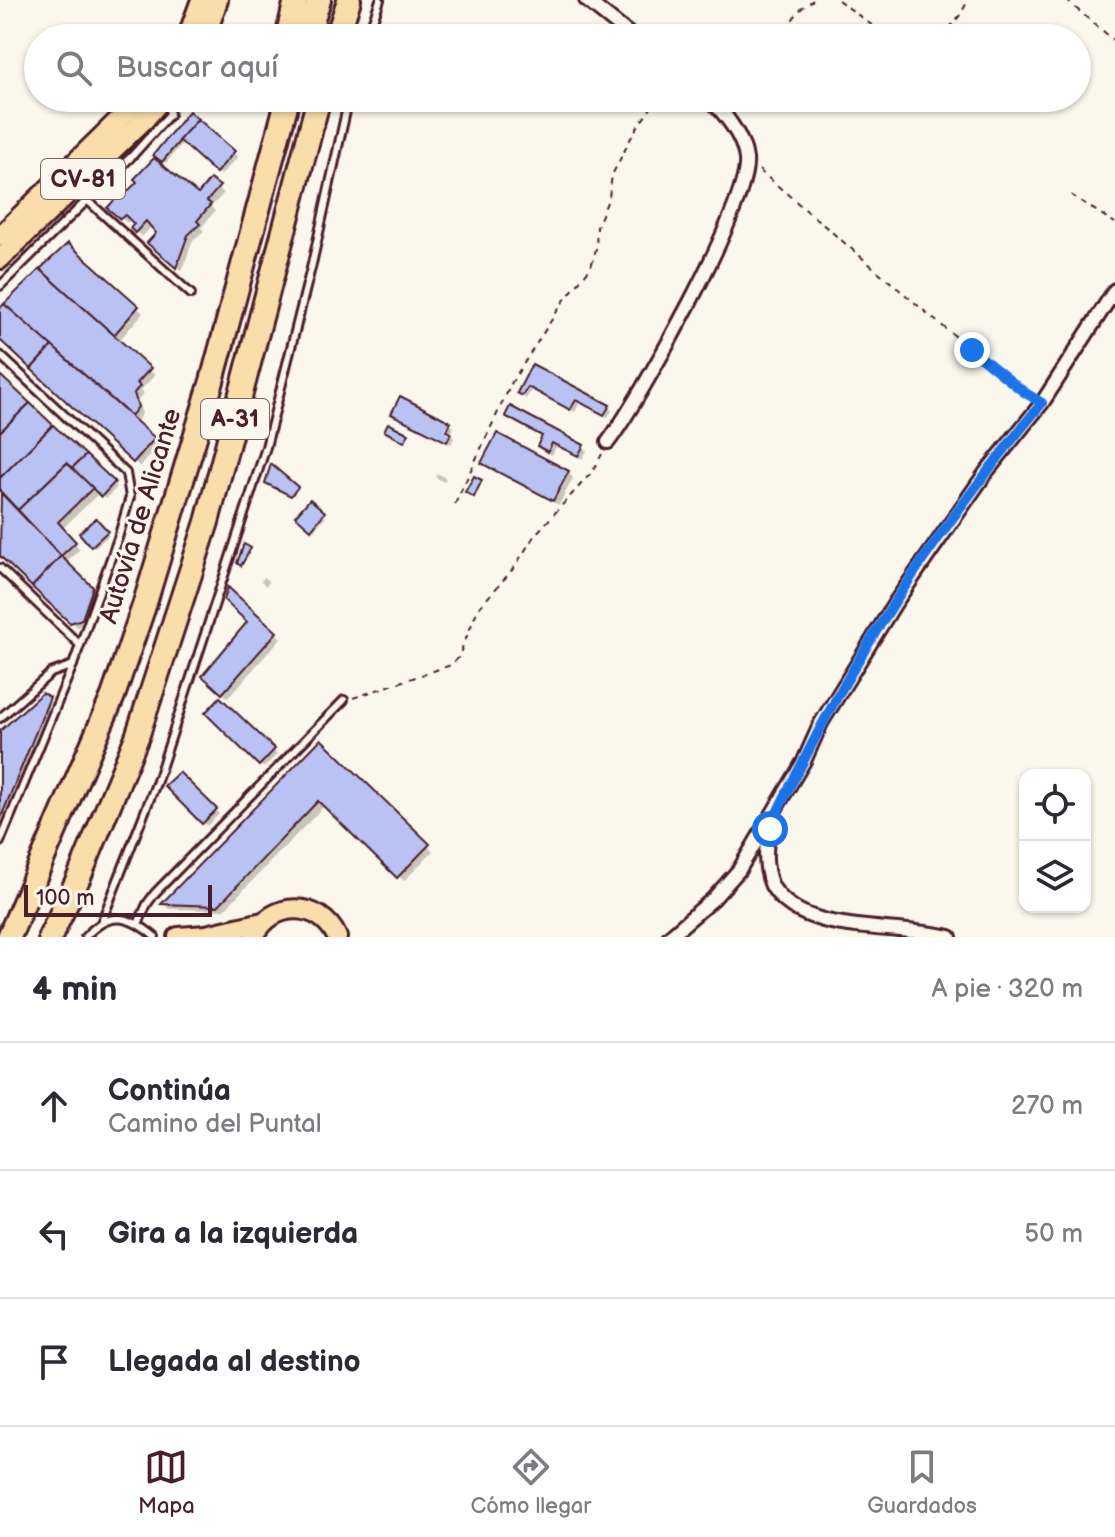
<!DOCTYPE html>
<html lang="es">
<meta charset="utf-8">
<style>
:root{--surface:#fff;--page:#f7f7f7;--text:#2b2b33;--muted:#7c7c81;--line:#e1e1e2;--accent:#4a1f2b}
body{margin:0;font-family:"Balsamiq Sans",sans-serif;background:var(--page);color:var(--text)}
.controls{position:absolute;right:24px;bottom:24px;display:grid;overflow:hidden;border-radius:16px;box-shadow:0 2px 6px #0004}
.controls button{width:72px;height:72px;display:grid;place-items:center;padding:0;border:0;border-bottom:2px solid var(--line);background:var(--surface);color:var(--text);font:40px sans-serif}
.scale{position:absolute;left:24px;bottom:20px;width:188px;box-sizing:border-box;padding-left:8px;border:4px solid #4a1f2b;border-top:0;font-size:22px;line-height:28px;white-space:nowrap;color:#4a1f2b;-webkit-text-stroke:6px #fbf7ec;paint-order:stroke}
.stop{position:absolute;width:24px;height:24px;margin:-18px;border:6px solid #1a73e8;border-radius:50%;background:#fff}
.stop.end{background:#1a73e8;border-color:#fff;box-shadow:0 2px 8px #0008}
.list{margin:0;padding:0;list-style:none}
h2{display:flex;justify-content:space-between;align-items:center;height:104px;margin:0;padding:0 32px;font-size:34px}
h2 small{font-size:26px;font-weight:400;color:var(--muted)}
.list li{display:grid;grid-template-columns:52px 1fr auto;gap:24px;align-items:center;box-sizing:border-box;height:128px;padding:0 32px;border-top:2px solid var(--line)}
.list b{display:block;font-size:30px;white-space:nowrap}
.list p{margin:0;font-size:26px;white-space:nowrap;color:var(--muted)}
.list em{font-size:26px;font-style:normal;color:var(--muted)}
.icon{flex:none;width:44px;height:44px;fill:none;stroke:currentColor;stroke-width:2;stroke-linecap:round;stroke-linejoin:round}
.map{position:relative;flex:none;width:1115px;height:937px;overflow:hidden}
.search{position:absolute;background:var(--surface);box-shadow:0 2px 6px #0004;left:24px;right:24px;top:24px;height:88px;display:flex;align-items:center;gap:20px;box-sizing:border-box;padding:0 28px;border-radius:44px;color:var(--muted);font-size:30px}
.sheet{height:488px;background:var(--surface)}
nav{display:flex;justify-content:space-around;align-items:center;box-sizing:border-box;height:112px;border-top:2px solid var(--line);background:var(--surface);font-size:22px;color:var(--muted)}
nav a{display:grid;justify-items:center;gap:4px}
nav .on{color:var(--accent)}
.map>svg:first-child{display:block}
.shadow{fill:#0003}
.building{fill:#b9c2f3;stroke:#4a1f2b;stroke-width:2}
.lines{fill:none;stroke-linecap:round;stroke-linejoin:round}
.service-casing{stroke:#4a1f2b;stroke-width:12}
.minor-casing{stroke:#4a1f2b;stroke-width:18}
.primary-casing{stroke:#4a1f2b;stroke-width:24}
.motorway-casing{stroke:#4a1f2b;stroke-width:28}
.path{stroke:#4a1f2b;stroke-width:2;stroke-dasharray:6 6;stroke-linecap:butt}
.service{stroke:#fbf7ec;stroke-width:6}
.minor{stroke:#fbf7ec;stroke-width:12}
.primary{stroke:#f9deab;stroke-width:18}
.motorway{stroke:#f9deab;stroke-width:22}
.route{stroke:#1a73e8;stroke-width:10}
.labels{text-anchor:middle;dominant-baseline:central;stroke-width:6;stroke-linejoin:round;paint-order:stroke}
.shield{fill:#fbf7ec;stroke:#7f6065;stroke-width:2}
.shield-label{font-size:24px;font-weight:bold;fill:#4a1f2b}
.street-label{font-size:26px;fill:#4a1f2b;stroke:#fbf7ec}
</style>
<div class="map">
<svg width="1115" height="937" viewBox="0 0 1115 937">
<rect width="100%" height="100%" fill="#fbf7ec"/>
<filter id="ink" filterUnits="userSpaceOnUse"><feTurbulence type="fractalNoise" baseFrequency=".0125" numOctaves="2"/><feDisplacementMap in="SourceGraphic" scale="16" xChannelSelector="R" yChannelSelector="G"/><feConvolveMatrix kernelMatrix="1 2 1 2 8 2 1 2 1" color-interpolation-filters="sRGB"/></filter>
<g filter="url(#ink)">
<!-- shadow -->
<g class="shadow">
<polygon points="189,114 238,157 221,175 184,141 166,163 155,155"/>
<polygon points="211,182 224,193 211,207 215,211 201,228 204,231 193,240 182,271 155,248 158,233 152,226 142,237 133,228 137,224 131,219 127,223 110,208 199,197"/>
<polygon points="68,245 143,313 118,342 155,375 141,390 144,393 138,400 142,414 135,423 159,445 140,467 0,338 0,310"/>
<polygon points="533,367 609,407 612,411 608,417 580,402 575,412 532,389 526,399 519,393"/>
<polygon points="0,377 117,487 106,499 79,472 76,475 97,495 62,529 80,549 65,563 97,594 87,624 77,627 0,553 0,497 4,493 0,488"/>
<polygon points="394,414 450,424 454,427 451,435 454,438 451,444"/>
<polygon points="544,437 583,447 587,451 582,459 557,445 552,455 539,446"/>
<polygon points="484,463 567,472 573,478 559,505 489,468"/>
<polygon points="437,473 446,478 444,482 435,477"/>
<polygon points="310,502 326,516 314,530 298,516"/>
<polygon points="96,521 109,535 94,548 81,534"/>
<polygon points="264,577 269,582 266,586 261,581"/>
<polygon points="229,590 281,638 228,698 205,676 250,622"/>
<polygon points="43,696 53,703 0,832 0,734"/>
<polygon points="220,699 277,754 264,768 207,713"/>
<polygon points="321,741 433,851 404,881 325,805 224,910 169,909 164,904"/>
<polygon points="179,774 219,814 207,826 167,786"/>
</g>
<!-- building -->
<g class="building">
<polygon points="189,111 198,119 162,162 153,155"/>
<polygon points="198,119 235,151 216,173 179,140"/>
<polygon points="154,158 198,194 210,179 220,186 207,201 211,204 197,221 200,224 188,235 176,268 147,243 156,233 146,221 135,233 130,228 134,224 125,215 120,219 107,208 121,193 123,196 137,182 134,179"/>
<polygon points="68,243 139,306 114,335 40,269"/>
<polygon points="40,269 151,368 137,383 140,386 134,393 138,407 131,416 4,304"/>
<polygon points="4,304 52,346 31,369 0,340 0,308"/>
<polygon points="52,346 155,438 133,463 31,369"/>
<polygon points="532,364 610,405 604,415 576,400 570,410 528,387 522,396 517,393"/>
<polygon points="0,375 30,403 0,432"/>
<polygon points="400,396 451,422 447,431 451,433 447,442 391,414"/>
<polygon points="30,403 53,425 0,478 0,432"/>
<polygon points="510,406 584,445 578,456 552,443 548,452 537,446 542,436 505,416"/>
<polygon points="388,423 409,434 404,442 384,431"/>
<polygon points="53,425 86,455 72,468 67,463 18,510 0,491 0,478"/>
<polygon points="497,433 569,471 553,501 481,463"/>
<polygon points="86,455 115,482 101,497 72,468"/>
<polygon points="67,463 93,488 58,522 76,542 61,556 18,510"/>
<polygon points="271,464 298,487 291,496 265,483"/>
<polygon points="474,476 482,480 474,497 465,492"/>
<polygon points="1,493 61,556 32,587 0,556"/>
<polygon points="310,499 325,512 311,530 295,516"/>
<polygon points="96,518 108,531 91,547 79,533"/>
<polygon points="244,544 251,548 241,566 237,563"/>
<polygon points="61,556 93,587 82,619 70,623 32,587"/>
<polygon points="228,587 277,632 222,694 202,676 247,622 224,600"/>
<polygon points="42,693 50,697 0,820 0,731"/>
<polygon points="220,697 275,749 259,766 205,713"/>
<polygon points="321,739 430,844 397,878 318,801 218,906 161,904"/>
<polygon points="179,772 217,809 202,824 164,786"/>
</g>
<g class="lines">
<defs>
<g id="service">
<polyline points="367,38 380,0"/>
<polyline points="87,200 191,294"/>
<polyline points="0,286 133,155 170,114 167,101"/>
<polyline points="0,355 126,473 130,497 118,538 73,665 0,842"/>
<polyline points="0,568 80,645"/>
<polyline points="0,718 51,673 73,665"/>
<polyline points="101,923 157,781 266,447 312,264 349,98"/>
<polyline points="138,924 147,904 155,893 344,700"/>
<path d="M85,937C110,910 129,915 155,937"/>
</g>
<g id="minor">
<polyline points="586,0 634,38"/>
<path d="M608,442C638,403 751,202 746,159C744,138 724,111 708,98"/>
<path d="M773,820C765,841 763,865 772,886C802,937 893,923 950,937"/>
<polyline points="669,937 713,899 739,870 804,761 821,723 895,603 987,471 1042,403 1115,290"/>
</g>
<g id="primary">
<polyline points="187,38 201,0"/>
<polyline points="205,38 218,0"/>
<polyline points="0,236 141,98"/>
<polyline points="0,259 144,120 163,98"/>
<polyline points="178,937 206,935 263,922"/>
<path d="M254,937C271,900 320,900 337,937"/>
</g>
<g id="motorway">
<polyline points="287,38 296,0"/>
<polyline points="307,38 319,0"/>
<polyline points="337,38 349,0"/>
<polyline points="9,937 113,696 144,606 212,381 288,98"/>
<polyline points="50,937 79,877 137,737 207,522 319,98"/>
</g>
</defs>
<!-- service casing -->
<use href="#service" class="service-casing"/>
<!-- minor casing -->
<use href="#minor" class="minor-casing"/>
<!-- primary casing -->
<use href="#primary" class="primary-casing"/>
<!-- motorway casing -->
<use href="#motorway" class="motorway-casing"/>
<!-- path -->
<g class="path">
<polyline points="838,0 889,38"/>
<polyline points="1066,0 1115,41"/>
<polyline points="777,38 802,8 813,0"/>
<polyline points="941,38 961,14 968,0"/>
<polyline points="759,170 935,320 1030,396"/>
<polyline points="1071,195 1115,223"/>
<polyline points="455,504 512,382 563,302 591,267 596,249 597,227 609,197 612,175 634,132 658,98"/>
<polyline points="353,698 451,665 458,658 478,609 513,569 535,535 593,471 602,454"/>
</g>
<!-- service -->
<use href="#service" class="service"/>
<!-- minor -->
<use href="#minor" class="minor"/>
<!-- primary -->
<use href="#primary" class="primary"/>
<!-- motorway -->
<use href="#motorway" class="motorway"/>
</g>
</g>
<g class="lines" filter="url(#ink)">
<!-- route -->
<path class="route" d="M770,829C780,803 793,782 805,758C868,631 952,512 1042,403L1024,392L972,350"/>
</g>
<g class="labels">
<!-- shield labels -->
<g class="shield">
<rect x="41" y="159" width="84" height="40" rx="6"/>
<rect x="201" y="399" width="68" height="40" rx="6"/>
</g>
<g class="shield-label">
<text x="83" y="179">CV-81</text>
<text x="235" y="419">A-31</text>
</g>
<!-- street labels -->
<g class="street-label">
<text transform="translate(141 516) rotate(-73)">Autovía de Alicante</text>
</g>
</g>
</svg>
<div class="controls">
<button><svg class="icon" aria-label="locate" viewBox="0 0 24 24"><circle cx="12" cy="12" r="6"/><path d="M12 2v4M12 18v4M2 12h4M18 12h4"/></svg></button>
<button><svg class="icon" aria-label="layers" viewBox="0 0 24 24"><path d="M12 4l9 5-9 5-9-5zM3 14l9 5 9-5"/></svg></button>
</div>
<div class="scale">100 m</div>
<div class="stop" style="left:770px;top:829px"></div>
<div class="stop end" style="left:972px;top:350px"></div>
<div class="search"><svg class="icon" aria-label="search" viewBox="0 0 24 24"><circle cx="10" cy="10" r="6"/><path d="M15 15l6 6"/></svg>Buscar aquí</div>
</div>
<section class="sheet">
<h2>4 min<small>A pie · 320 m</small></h2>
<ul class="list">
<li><svg class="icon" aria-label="ahead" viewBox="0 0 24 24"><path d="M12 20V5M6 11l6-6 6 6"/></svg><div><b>Continúa</b><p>Camino del Puntal</p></div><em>270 m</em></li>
<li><svg class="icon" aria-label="left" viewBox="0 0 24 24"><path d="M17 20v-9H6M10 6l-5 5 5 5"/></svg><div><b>Gira a la izquierda</b></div><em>50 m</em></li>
<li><svg class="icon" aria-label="arrive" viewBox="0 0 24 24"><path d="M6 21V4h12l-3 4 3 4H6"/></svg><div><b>Llegada al destino</b></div></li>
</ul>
</section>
<nav>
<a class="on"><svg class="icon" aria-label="map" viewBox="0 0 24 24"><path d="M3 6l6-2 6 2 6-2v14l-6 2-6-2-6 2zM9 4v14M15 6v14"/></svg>Mapa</a>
<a><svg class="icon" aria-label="directions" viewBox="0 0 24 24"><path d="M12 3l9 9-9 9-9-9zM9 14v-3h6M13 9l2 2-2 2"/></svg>Cómo llegar</a>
<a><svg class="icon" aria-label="saved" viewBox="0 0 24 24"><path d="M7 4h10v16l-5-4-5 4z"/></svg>Guardados</a>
</nav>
